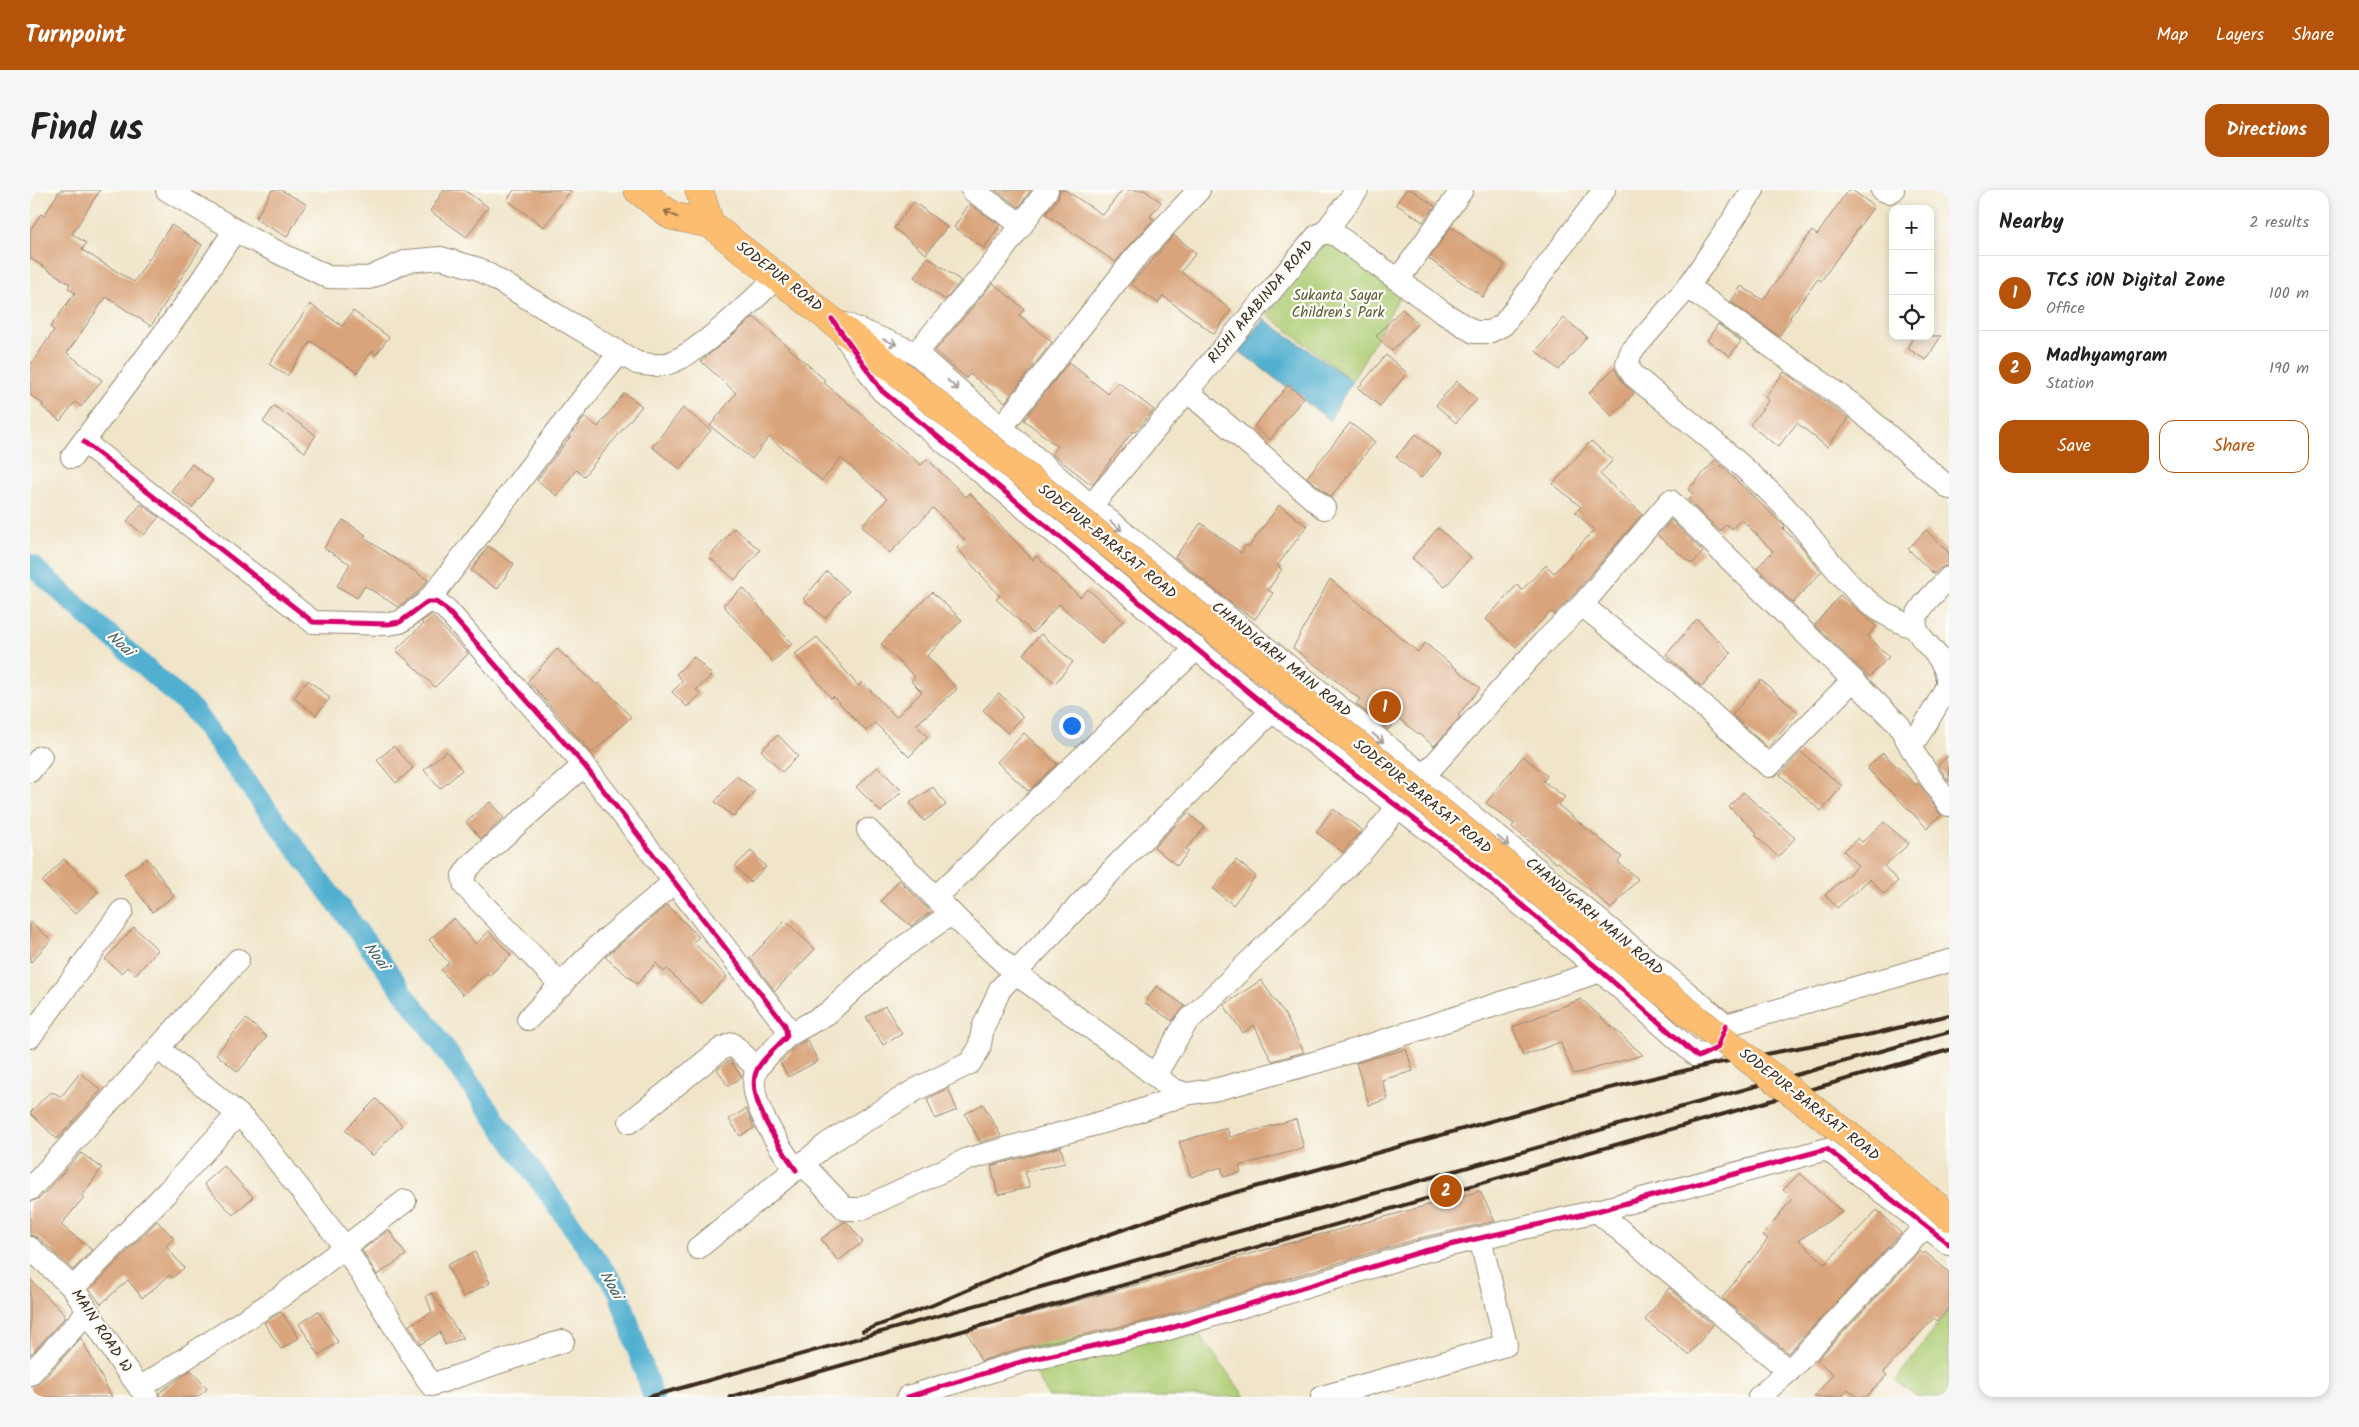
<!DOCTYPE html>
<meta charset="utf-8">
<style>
:root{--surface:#fff;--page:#f6f6f6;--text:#222;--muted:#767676;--line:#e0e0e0;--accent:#b45309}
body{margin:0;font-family:Kalam,sans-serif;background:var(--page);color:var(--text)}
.controls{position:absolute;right:15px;top:15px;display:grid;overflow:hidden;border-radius:10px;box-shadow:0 2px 8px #0003}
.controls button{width:45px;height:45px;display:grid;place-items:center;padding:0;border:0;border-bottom:1px solid var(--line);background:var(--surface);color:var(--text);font:25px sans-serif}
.you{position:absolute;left:1041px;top:535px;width:18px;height:18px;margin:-12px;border:4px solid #fff;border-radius:50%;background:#1a73e8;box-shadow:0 0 0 8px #1a73e833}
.badge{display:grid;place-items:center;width:32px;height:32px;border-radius:50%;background:var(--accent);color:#fff;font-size:16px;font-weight:700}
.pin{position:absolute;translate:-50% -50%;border:2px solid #fff;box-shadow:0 1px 5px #0006}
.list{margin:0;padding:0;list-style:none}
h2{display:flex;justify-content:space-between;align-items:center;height:65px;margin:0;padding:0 20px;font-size:21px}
h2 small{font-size:16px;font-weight:400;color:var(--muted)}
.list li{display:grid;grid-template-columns:32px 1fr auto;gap:15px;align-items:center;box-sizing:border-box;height:75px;padding:0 20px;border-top:1px solid var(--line)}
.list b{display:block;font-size:19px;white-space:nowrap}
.list p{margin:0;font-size:16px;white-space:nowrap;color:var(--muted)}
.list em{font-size:16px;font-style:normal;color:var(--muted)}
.actions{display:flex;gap:10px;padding:15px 20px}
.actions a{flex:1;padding:11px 0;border:1px solid var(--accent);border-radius:15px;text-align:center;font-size:18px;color:var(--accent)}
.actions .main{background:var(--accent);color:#fff}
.icon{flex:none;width:28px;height:28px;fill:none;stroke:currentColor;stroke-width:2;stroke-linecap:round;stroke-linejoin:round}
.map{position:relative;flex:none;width:1919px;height:1207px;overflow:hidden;border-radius:15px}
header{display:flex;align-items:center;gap:30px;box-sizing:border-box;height:70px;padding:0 25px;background:var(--accent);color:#fff}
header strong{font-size:24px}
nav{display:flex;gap:28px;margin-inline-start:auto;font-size:18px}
.intro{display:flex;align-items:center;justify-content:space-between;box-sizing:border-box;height:120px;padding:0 30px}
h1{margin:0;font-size:35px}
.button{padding:12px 22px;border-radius:15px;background:var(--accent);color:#fff;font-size:18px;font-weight:700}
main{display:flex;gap:30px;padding:0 30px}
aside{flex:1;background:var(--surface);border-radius:15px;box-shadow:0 2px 8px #0003}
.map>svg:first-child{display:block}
.green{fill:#afce76;stroke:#757c4a}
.water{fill:#51afd0;stroke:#466c77}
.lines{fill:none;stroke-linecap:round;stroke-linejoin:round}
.canal{stroke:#51afd0;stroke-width:21}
.building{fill:#d9a47b}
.minor-casing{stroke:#968874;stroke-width:24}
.major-casing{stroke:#968874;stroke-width:29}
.minor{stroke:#fff;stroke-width:22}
.major{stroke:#fcbd6f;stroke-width:28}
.rail{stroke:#3b2a1e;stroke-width:4}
.major-bridge-casing{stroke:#968874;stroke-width:29;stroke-linecap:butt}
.major-bridge{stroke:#fcbd6f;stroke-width:28}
.cycleway-casing{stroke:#fdfcf7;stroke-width:8}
.cycleway{stroke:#d6006c;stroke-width:5}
.oneway{stroke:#926c42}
.oneway2{stroke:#a79f9a}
.labels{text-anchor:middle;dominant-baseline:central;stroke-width:4.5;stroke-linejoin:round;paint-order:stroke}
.street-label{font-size:15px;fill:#3b2a1e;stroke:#fdfcf7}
.park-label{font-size:15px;fill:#5e5b38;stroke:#fdfcf7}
.water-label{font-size:16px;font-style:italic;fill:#445f65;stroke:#fdfcf7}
</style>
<header>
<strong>Turnpoint</strong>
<nav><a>Map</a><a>Layers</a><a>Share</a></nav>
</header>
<div class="intro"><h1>Find us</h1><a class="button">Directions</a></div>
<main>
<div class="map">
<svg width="1919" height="1207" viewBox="0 0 1919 1207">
<rect width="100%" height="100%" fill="#fdfcf7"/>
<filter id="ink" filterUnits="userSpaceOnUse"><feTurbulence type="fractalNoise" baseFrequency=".02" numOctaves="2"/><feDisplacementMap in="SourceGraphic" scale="10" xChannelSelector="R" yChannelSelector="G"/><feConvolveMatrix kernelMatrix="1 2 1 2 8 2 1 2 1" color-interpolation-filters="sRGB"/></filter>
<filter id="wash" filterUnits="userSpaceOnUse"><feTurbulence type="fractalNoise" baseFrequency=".0096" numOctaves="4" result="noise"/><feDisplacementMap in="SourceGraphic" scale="20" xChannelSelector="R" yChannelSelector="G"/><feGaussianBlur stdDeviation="1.12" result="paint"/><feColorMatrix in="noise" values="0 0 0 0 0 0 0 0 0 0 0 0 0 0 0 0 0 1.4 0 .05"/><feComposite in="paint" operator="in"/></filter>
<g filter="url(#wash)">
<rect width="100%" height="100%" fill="#f0e5c9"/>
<!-- green -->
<g class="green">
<polygon points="1298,51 1374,98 1322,191 1237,124"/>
<polygon points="1136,1098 1215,1207 1019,1207 981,1138"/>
<polygon points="1919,1119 1919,1207 1886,1207 1866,1190"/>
</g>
<!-- water -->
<polygon class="water" points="1234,129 1322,191 1300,230 1209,161"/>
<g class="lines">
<!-- canal -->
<polyline class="canal" points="0,374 163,520 397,834 588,1100 623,1207"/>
</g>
<g id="blocks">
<!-- building -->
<g class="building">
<polygon points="30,0 70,0 42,44 56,53 52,60 104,92 141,35 172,55 121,136 76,107 37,163 72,190 51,217 45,212 30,231 12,216 13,214 0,205 0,176 24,140 20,137 45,103 38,98 40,94 0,68 0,40 11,24 14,26"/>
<polygon points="242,0 251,0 276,14 257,47 225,29"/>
<polygon points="414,0 434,0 458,17 437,47 400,21"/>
<polygon points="484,0 541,0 514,37 477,10"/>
<polygon points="965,0 1001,0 989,17"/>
<polygon points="1030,0 1035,0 1073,25 1092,0 1114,0 1131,12 1120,27 1124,29 1085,72 1016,24 1028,8"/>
<polygon points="1376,0 1382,0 1405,16 1393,32 1366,14"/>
<polygon points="1818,0 1822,0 1844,16 1791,91 1788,89 1760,127 1761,128 1749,146 1701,112 1711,96 1733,110 1782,41 1787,45"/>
<polygon points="884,12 917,37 896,64 864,38"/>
<polygon points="939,14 970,35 954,58 924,37"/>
<polygon points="1421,37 1475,75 1453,107 1399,69"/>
<polygon points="1144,45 1166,63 1151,82 1201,120 1184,144 1133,106 1128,113 1101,94"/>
<polygon points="898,67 931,91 915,110 884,87"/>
<polygon points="963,93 994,119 989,125 1022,152 975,212 940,184 936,188 905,161"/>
<polygon points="280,114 312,136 323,121 359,147 346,165 342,161 327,183 281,151 257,186 239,174"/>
<polygon points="1372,119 1388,133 1362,161 1346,146"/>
<polygon points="724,127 795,190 793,192 891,275 897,269 936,307 940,303 1003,370 1006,366 1050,407 1058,399 1093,431 1072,454 1029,414 1003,443 966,409 970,406 927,358 935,350 903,318 860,363 832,336 857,309 811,268 792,291 739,247 722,269 680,236 706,203 671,171"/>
<polygon points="1534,128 1557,147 1529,180 1506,161"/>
<polygon points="1688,134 1711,151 1700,166 1677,150"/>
<polygon points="1884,146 1911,146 1896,170 1877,158"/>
<polygon points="1356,165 1377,183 1350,216 1328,198"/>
<polygon points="1039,172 1078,204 1088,192 1124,220 1105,242 1103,241 1062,295 1022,264 1027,256 994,230"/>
<polygon points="1584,178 1592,192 1604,203 1582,226 1559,203"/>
<polygon points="1754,182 1819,229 1797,257 1767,233 1748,257 1720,235 1739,210 1735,207"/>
<polygon points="1427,191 1447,209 1426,233 1406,215"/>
<polygon points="1258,195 1274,207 1240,250 1224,236"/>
<polygon points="594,203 612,216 554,286 546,280 527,306 507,290 555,227 568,237"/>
<polygon points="244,216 286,245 275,262 233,232"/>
<polygon points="653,218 681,240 650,279 622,257"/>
<polygon points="1320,233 1345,252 1301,307 1277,287"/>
<polygon points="1386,244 1411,265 1391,288 1366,267"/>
<polygon points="1561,251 1583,270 1570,284 1612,324 1542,406 1524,424 1521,421 1486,457 1456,429 1487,395 1492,400 1516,375 1524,383 1564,340 1545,322 1551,317 1523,294"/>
<polygon points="1685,270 1746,328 1755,337 1753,339 1771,356 1791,382 1763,413 1727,378 1743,361 1711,329 1702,339 1696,334 1690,341 1658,310 1663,304 1658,300"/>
<polygon points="162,274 183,290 162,318 141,301"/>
<polygon points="111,314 129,327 114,345 97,331"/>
<polygon points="1249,315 1277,336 1247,376 1252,379 1238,400 1243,403 1225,429 1205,416 1145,367 1171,333 1211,363 1216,355 1219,357"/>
<polygon points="313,330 336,345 334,348 398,390 388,402 368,417 335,396 327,408 307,396 320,374 294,358"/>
<polygon points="1641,330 1673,362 1662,374 1628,346"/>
<polygon points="704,338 730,360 705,390 679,367"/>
<polygon points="1408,338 1441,367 1415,397 1382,368"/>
<polygon points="1896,340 1919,363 1919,375 1910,378 1904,384 1878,359"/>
<polygon points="458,356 484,374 467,399 441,381"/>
<polygon points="797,381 819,401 795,428 773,409"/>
<polygon points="1300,389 1388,462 1395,453 1450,498 1428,525 1430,527 1404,556 1368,528 1358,540 1326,514 1330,509 1263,458"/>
<polygon points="713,398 762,454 743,472 693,415"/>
<polygon points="902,402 932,430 897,466 927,499 886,535 898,547 879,567 845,533 836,541 803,506 801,508 765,464 787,447 828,496 832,492 866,527 892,502 881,491 885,487 851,454"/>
<polygon points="1810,405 1846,436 1838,446 1859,467 1839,487 1785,435"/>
<polygon points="401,425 438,464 405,497 366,460 393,434 391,432"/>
<polygon points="1667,429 1701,463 1672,497 1636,465"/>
<polygon points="1011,444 1043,472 1025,493 993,464"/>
<polygon points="527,459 567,495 569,493 601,527 562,563 498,491"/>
<polygon points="664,467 682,485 666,500 671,504 657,517 642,502 653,491 646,484"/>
<polygon points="278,490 300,508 286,525 264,508"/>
<polygon points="1731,490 1768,522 1738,558 1702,525"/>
<polygon points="969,503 993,527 977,543 953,520"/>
<polygon points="994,543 1027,574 998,601 967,572"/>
<polygon points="748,545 768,566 752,582 731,560"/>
<polygon points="364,556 383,578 366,593 347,570"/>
<polygon points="416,561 432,580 410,599 394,580"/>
<polygon points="1771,562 1812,596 1791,621 1750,585"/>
<polygon points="1853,563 1886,595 1888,593 1911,625 1897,638 1837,578"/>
<polygon points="1919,565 1919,592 1908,575"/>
<polygon points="1493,566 1517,586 1513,591 1535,607 1528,615 1592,667 1588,672 1608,689 1581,719 1528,672 1526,673 1482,637 1484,634 1456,613"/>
<polygon points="848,577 872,601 851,622 826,597"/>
<polygon points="706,586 725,600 704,627 685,612"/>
<polygon points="903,597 916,615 894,631 880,613"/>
<polygon points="1713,602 1765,648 1748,667 1725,645 1727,643 1699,617"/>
<polygon points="460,612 474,628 451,649 436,632"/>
<polygon points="1303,619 1332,640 1313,662 1286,642"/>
<polygon points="1158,623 1175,637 1156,659 1159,661 1147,676 1124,657"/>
<polygon points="1854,632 1879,654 1854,676 1868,691 1854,704 1840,689 1807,718 1795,705 1828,676 1814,661 1828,648 1832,652"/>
<polygon points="721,661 736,677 720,692 705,676"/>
<polygon points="117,668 144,706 122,722 94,684"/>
<polygon points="34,669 68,702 45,724 12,692"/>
<polygon points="1206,670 1226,686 1203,715 1183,699"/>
<polygon points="869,690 901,722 881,736 851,711"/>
<polygon points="637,715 669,747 663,752 697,787 671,813 637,779 634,782 626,773 607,794 575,767"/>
<polygon points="424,728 446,754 459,741 481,765 459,786 457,783 433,805 411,780 419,773 399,750"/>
<polygon points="0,731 21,750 0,773"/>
<polygon points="755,731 785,759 745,801 720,768"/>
<polygon points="104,737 128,760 105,785 97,777 91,783 75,769"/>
<polygon points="1231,790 1255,825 1274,862 1242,871 1224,835 1213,843 1194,815"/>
<polygon points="1126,796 1155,816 1142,831 1115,813"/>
<polygon points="1551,809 1613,865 1544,884 1530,852 1493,866 1483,837"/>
<polygon points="855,816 872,844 853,855 836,827"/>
<polygon points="216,829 237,847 208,882 186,864"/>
<polygon points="777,850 788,871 758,887 750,872 765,857"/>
<polygon points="1376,859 1383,881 1352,890 1358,909 1339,915 1326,873"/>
<polygon points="700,870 712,887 698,896 687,879"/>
<polygon points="50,883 71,900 27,949 0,923 19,903 25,903 31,907"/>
<polygon points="918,898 927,920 905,929 897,909"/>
<polygon points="346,909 372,935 342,966 315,940"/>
<polygon points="953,914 971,946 950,952 935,924"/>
<polygon points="716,919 724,938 710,946 699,929"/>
<polygon points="1266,929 1274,958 1209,976 1211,982 1194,987 1191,977 1161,987 1149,952 1197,938 1200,947"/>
<polygon points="1031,957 1035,973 995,982 1000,997 968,1005 961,976"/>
<polygon points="51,963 72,978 52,1006 54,1007 31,1035 62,1060 43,1080 9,1048 0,1045 0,1012 10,1008"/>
<polygon points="194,976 223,1007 203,1025 174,994"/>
<polygon points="1770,983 1812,1022 1769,1050 1795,1074 1847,1020 1871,1043 1758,1163 1692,1108 1738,1049 1733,1045 1762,1009 1753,1000"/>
<polygon points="1450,1001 1465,1031 1390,1048 1125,1129 991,1158 951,1171 937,1141"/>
<polygon points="127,1031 144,1048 136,1056 154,1078 142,1088 140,1085 112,1108 98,1090 71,1114 60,1100"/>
<polygon points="814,1032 817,1032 833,1052 808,1071 791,1049"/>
<polygon points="359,1040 376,1065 347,1085 332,1060"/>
<polygon points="1890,1061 1893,1064 1895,1062 1919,1082 1919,1117 1908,1131 1904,1128 1854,1182 1857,1185 1836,1207 1827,1207 1818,1199 1812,1207 1784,1207 1803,1184 1787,1170"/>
<polygon points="445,1062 460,1093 433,1107 417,1075"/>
<polygon points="0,1089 36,1126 0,1165"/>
<polygon points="1639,1098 1683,1135 1659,1165 1615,1130"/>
<polygon points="402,1103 423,1134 433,1148 415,1155 410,1142 391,1154 379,1135 402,1122 396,1106"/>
<polygon points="288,1121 308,1152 289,1165 269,1134"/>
<polygon points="251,1122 269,1148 251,1159 234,1133"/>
<polygon points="51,1148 82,1207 0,1207 0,1197 10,1193"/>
<polygon points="161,1180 177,1199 167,1207 130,1207 129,1203"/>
</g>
</g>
</g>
<g filter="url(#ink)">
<use href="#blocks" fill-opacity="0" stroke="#968874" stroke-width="1"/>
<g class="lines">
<defs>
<g id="minor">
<path d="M137,0L219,48L298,87L339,88L377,71L411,68L449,79L607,173C614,174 623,176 630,175C660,174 725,108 748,86"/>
<polyline points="942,0 992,35"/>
<path d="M1723,0L1658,97L1601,162L1597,174L1603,185C1652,226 1704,266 1749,311C1796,358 1819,416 1886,438"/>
<polyline points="1852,0 1859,2 1863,0"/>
<polyline points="1295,42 1327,0"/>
<polyline points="1368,90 1432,0"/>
<polyline points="1658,97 1823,215 1919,298"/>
<polyline points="815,134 886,163 1061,316 1394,586 1696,835"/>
<polyline points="815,147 852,201 1242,521 1434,667 1571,781 1668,867 1687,858 1696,835"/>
<polyline points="886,163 965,71 1017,0"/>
<polyline points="1157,201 1294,318"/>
<polyline points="971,238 1104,69 1169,0"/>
<path d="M54,252L283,432L358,434L370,432L397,412H406L416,419L554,575L755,835L757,846C748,856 735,866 728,878C712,904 751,959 766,980"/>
<polyline points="42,267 155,115 205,40"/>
<polyline points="1061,316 1287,46 1295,42 1306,45 1412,122 1444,142 1459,142 1473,135 1574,0"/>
<path d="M397,412C463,330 522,243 590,163"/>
<polyline points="1552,415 1640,311 1869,535 1887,568 1919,615"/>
<path d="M1881,557C1889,544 1915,505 1917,493C1919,459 1871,448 1890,420C1898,408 1909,398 1919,388"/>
<polyline points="0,581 11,567"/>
<polyline points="1394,586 1513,453 1552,415 1646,491 1739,576 1823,490"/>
<polyline points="838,640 929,731 985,783 1100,866 1142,899 1156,904 1188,899 1294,870 1571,781"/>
<polyline points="905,708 1167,458"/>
<polyline points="532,796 435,696 433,686 440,676 554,575"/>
<polyline points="498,829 567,757 643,693"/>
<polyline points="1696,835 1919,771"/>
<polyline points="757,846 798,823 855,770 921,724"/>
<polyline points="0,847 92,721"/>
<polyline points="128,858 208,924"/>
<polyline points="1125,885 1156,833 1330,664 1368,617"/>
<polyline points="600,932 691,859 702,854 727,878"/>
<polyline points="773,974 815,1019 831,1019 938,969 1095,926 1156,904"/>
<polyline points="0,999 208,770"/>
<polyline points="1567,1021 1759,1181"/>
<polyline points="0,1058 43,1098 92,1174 117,1207"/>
<polyline points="668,1058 797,954 887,899 940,873 949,859 953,838 970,799 1090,672 1242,521"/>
<polyline points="43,1098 137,1002 208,924 223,939 314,1056 401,1195 533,1151"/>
<polyline points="0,1184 58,1122"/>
<polyline points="110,1198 253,1105 375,1011"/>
<polyline points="878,1207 994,1171 1128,1142 1394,1061 1567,1021 1797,959 1919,1054"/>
<polyline points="1292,1207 1476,1155 1450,1048"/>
<polyline points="1729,1207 1759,1181 1906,1025"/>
</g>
<g id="major">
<polyline points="608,0 642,26 680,34"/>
<polyline points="669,0 680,34 868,183"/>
</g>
</defs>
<!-- minor casing -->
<use href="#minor" class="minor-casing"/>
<!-- major casing -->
<use href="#major" class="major-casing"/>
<!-- minor -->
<use href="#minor" class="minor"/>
<!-- major -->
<use href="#major" class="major"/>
<!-- rail -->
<g class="rail">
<polyline points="833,1141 903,1115 1007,1070 1171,1012 1576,899 1683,874 1847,843 1919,825"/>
<polyline points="619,1207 1919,842"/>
<polyline points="700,1207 1919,860"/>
</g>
<defs>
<polyline id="major-bridge" points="868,183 1669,831 1866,982 1919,1027"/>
</defs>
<!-- major-bridge casing -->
<use href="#major-bridge" class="major-bridge-casing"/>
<!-- major-bridge -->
<use href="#major-bridge" class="major-bridge"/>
<defs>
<g id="cycleway">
<polyline points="802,129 852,201 1242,521 1434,667 1571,781 1668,867 1687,858 1696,835"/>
<path d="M54,252L283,432L358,434L370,432L397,412H406L416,419L554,575L755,835L757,846C748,856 735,866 728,878C712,904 751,959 766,980"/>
<polyline points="878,1207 994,1171 1128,1142 1394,1061 1567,1021 1797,959 1919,1054"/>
</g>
</defs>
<!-- cycleway casing -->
<use href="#cycleway" class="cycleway-casing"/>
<!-- cycleway -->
<use href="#cycleway" class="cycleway"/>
</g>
<!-- one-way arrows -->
<defs><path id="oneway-shaft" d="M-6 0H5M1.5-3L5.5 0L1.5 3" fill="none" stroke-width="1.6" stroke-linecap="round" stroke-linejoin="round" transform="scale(1.25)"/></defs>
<use class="oneway" href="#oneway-shaft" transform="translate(641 24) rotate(-153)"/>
<g class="oneway2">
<use href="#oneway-shaft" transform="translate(860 152) rotate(22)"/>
<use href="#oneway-shaft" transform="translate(923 195) rotate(42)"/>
<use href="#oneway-shaft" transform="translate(1086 336) rotate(39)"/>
<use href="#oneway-shaft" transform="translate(1348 548) rotate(39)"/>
<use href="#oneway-shaft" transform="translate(1473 651) rotate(40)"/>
</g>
</g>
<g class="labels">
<!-- street labels -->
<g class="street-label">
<text transform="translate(749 87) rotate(38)">SODEPUR ROAD</text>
<text transform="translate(1231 112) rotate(-50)">RISHI ARABINDA ROAD</text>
<text transform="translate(1077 352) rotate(39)">SODEPUR-BARASAT ROAD</text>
<text transform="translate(1251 470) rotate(39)">CHANDIGARH MAIN ROAD</text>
<text transform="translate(1392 607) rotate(39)">SODEPUR-BARASAT ROAD</text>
<text transform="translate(1564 727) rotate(40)">CHANDIGARH MAIN ROAD</text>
<text transform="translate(1779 915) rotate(38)">SODEPUR-BARASAT ROAD</text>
<text transform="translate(71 1141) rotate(56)">MAIN ROAD W</text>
</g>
<!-- park labels -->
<g class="park-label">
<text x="1308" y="106">Sukanta Sayar<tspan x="1308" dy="17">Children's Park</tspan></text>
</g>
<!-- water labels -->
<g class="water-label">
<text transform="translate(90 454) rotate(42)">Noai</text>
<text transform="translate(346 766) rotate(53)">Noai</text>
<text transform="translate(581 1095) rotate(60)">Noai</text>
</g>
</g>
</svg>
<div class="controls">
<button>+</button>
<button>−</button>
<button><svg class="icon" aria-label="locate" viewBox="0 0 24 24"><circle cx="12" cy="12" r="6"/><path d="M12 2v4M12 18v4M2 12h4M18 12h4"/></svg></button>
</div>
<div class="you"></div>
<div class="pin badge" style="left:1355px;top:517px">1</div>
<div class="pin badge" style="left:1416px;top:1001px">2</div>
</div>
<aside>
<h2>Nearby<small>2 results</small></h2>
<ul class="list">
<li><span class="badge">1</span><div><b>TCS iON Digital Zone</b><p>Office</p></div><em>100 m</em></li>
<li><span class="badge">2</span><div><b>Madhyamgram</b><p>Station</p></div><em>190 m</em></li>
</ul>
<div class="actions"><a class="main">Save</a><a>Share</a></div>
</aside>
</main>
